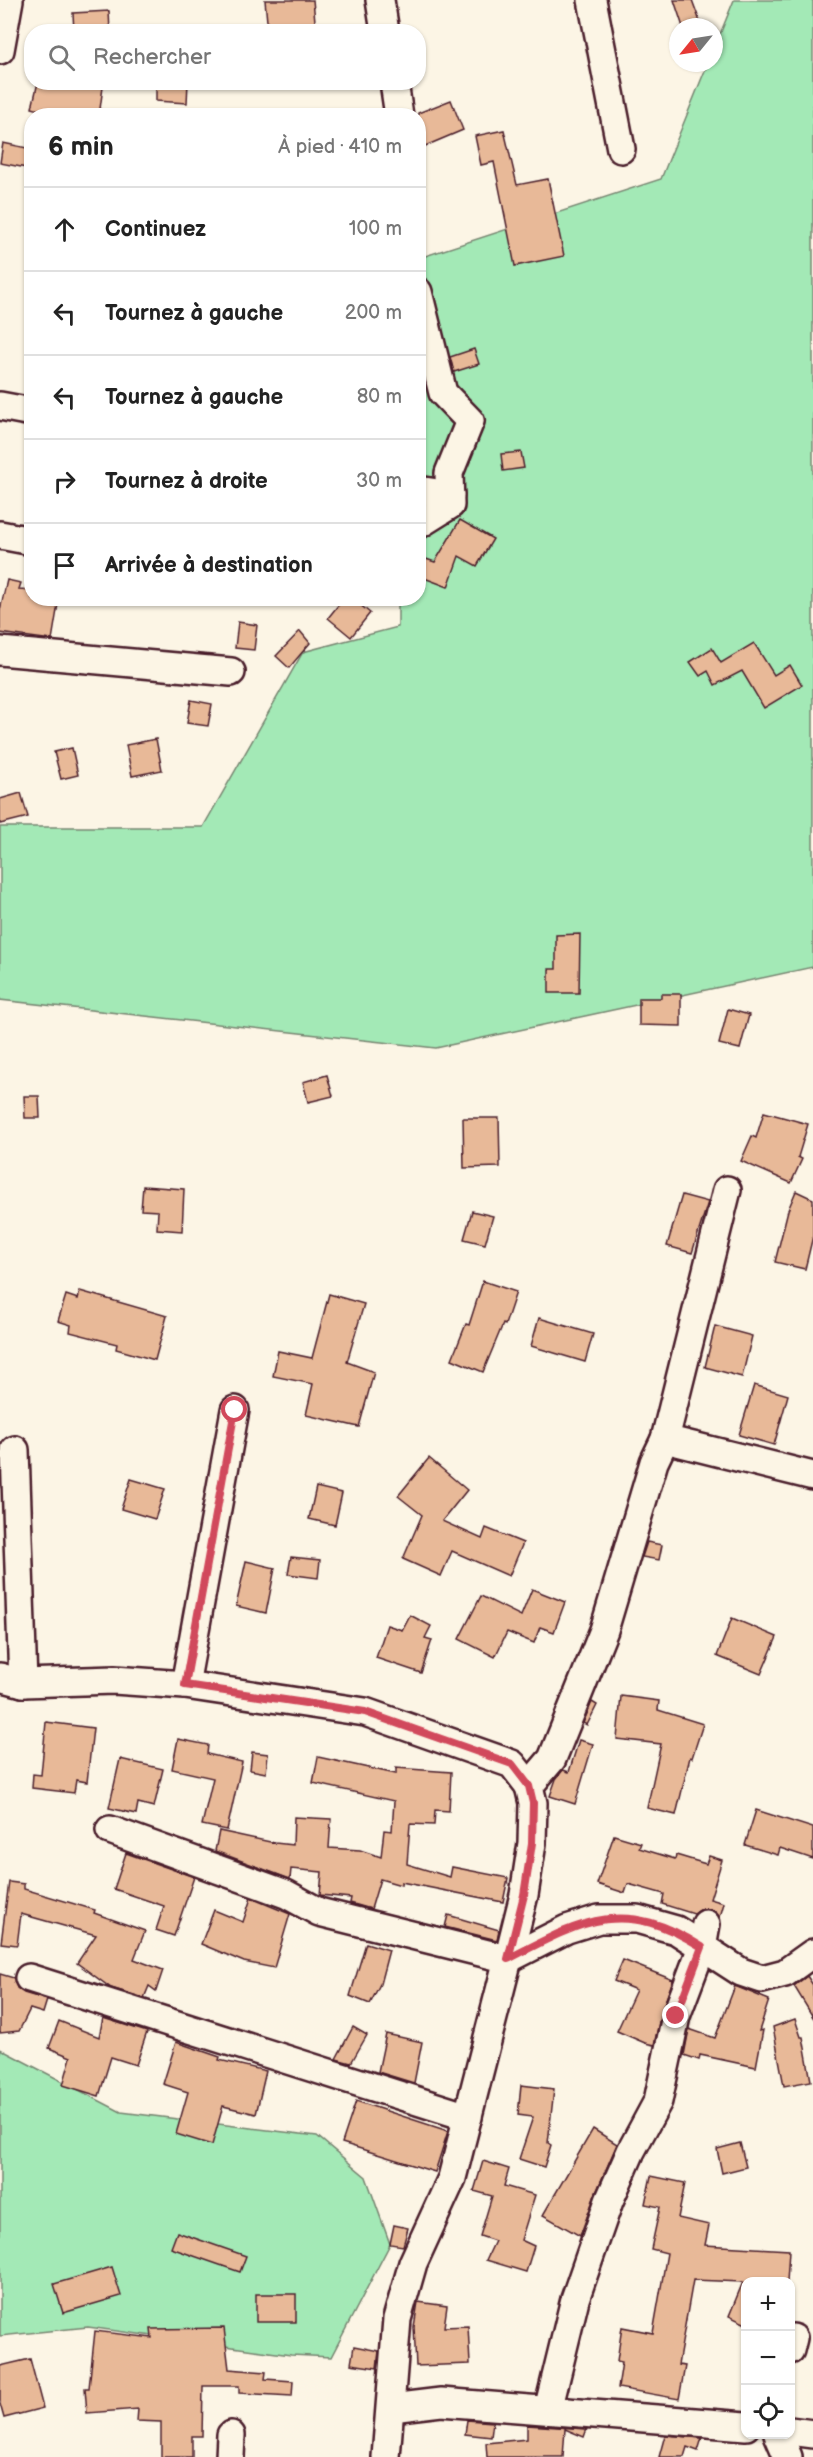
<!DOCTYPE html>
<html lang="fr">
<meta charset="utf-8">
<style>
:root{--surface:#fff;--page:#f6f6f6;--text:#222;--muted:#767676;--line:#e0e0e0}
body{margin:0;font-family:"Balsamiq Sans",sans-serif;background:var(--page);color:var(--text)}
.controls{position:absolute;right:18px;bottom:18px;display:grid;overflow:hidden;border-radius:12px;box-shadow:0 2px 4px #0004}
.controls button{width:54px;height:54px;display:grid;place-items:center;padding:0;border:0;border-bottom:2px solid var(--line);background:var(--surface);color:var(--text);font:30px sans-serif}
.compass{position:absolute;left:669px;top:18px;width:54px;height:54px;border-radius:50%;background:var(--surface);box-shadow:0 2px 4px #0004;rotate:240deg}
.stop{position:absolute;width:18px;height:18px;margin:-14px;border:4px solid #d1495b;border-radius:50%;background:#fff}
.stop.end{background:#d1495b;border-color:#fff;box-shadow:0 2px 6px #0008}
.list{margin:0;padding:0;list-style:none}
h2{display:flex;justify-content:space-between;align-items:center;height:78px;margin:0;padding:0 24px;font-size:26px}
h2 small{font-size:20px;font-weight:400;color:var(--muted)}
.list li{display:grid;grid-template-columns:39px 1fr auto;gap:18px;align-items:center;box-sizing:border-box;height:84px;padding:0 24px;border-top:2px solid var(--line)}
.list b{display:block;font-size:22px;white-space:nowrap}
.list em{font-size:20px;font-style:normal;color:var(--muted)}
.icon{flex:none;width:33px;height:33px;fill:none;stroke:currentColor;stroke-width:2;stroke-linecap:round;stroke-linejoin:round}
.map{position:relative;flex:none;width:813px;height:2457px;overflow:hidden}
.search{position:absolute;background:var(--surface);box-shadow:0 2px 4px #0004;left:24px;top:24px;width:402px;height:66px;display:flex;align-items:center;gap:15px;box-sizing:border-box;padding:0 21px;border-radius:24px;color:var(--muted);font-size:22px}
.panel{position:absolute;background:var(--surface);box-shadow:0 2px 4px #0004;left:24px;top:108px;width:402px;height:498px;border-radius:24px}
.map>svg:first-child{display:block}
.green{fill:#a3e9b6;stroke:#768470;stroke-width:1.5}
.building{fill:#e8b998;stroke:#4a1f2b;stroke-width:1.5}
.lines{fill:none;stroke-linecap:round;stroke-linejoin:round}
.minor-casing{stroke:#4a1f2b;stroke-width:32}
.minor{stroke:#fcf5e5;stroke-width:27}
.route{stroke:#d1495b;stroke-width:8}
</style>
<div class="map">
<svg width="813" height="2457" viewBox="0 0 813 2457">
<rect width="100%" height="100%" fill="#fcf5e5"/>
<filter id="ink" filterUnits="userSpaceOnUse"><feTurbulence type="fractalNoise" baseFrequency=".0167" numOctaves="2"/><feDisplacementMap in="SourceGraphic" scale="12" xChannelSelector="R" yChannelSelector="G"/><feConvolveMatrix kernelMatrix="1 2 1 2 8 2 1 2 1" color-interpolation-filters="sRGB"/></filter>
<g filter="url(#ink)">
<!-- green -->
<g class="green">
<polygon points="734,0 813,0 813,967 436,1048 0,1000 0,827 203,827 303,652 398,627 398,599 418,598 419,258 661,179 708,63 714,63 714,49"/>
<polygon points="0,2049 121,2112 317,2136 366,2177 390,2244 331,2357 291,2355 88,2327 0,2336"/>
</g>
<!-- building -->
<g class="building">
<polygon points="265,0 313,0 316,32 268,32"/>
<polygon points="674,0 692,0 702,27 683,27"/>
<polygon points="109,11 110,32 74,32 73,13"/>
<polygon points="38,82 74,82 103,87 99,116 62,116 32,108"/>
<polygon points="156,82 188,82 187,103 156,101"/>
<polygon points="451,100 463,130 418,149 418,113"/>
<polygon points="504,130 517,185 548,179 564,256 515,266 494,162 481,165 475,136"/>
<polygon points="3,143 32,149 32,169 0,163"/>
<polygon points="474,349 479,364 454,372 450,357"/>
<polygon points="521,452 524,468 503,471 501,454"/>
<polygon points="460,520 493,539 477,566 459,556 448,587 419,576 426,559 435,562"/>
<polygon points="7,580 21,583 19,589 32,590 32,598 59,598 52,640 0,633 0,610"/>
<polygon points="344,598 352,598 370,613 351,637 328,618"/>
<polygon points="238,622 257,625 254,650 235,648"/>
<polygon points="300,631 310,643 289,668 276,656"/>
<polygon points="754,643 774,675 790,665 802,685 764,708 742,671 715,685 708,671 700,676 690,662 712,648 721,663"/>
<polygon points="191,700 212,704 208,726 187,723"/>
<polygon points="156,739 162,770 132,776 126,745"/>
<polygon points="72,748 78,775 61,779 54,752"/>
<polygon points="21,793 28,817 0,824 0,799"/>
<polygon points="580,934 579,993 549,993 549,969 556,969 556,935"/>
<polygon points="661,994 681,994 681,1026 639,1025 639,998 661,998"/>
<polygon points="728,1009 749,1015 740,1049 719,1044"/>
<polygon points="327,1075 333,1096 308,1102 303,1082"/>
<polygon points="24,1096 39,1096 40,1118 25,1118"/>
<polygon points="764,1112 808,1124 798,1157 802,1159 791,1183 741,1161 752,1136 756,1138"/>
<polygon points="463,1118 499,1118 500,1167 464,1168"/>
<polygon points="143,1186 184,1189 182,1231 157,1229 158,1211 141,1210"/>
<polygon points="796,1191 813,1199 813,1236 805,1269 775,1262 788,1210"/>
<polygon points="682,1195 708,1202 692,1253 667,1246"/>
<polygon points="472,1211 493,1216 485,1244 464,1239"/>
<polygon points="483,1281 516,1292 505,1325 503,1324 483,1372 452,1359 466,1324 469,1325"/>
<polygon points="80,1291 167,1316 155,1360 116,1349 117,1344 70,1332 71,1325 58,1321 66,1295 78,1299"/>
<polygon points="329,1294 364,1304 347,1362 374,1372 359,1427 306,1415 313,1384 273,1376 278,1351 312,1358"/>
<polygon points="539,1318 593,1334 585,1362 531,1346"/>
<polygon points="715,1326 752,1336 742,1377 705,1367"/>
<polygon points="754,1385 788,1395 774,1445 739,1435"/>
<polygon points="429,1458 467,1490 442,1521 482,1539 486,1528 523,1543 509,1576 452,1551 441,1576 403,1559 422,1515 398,1496"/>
<polygon points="131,1479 165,1489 155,1519 121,1509"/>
<polygon points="316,1487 342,1493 335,1525 309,1519"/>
<polygon points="647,1542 662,1545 659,1560 642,1557"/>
<polygon points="291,1557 320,1560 318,1578 288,1574"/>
<polygon points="246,1561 275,1568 266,1613 236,1606"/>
<polygon points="532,1589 565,1602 554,1632 540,1627 534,1643 507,1632 495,1657 459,1639 481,1596 521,1616"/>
<polygon points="410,1615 431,1626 425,1638 432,1640 421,1673 376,1658 387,1625 402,1630"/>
<polygon points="732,1618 777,1637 761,1674 717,1656"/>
<polygon points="621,1696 659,1701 658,1710 703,1724 692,1758 690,1757 676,1815 647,1808 661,1744 617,1739"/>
<polygon points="592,1702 597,1705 587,1725 583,1723"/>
<polygon points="46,1722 93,1728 87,1782 76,1780 74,1793 32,1788 33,1774 41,1775"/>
<polygon points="178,1739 208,1745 207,1754 242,1762 227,1830 202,1825 213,1778 172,1769"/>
<polygon points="579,1740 593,1744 575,1804 550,1796 556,1779 563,1770 569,1772"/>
<polygon points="252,1752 268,1754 266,1773 250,1770"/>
<polygon points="318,1757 396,1774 396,1768 451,1772 449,1811 435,1810 434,1825 410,1824 407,1864 450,1877 452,1867 508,1878 503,1902 401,1882 401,1885 380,1879 371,1909 350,1903 351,1898 320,1895 322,1872 291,1869 290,1879 215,1851 219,1831 275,1843 293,1845 294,1817 331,1819 329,1848 360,1850 381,1857 384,1830 392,1831 394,1801 313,1783"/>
<polygon points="120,1759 163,1769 154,1807 138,1803 136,1814 109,1808"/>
<polygon points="756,1810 813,1828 813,1859 780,1848 778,1855 745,1845"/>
<polygon points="614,1835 641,1843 639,1848 675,1859 676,1855 706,1864 709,1856 722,1860 710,1899 724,1903 720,1917 709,1909 701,1909 694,1914 662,1904 664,1894 628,1884 625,1893 597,1884"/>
<polygon points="126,1853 194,1877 174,1936 156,1930 164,1906 114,1889"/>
<polygon points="9,1882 24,1884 24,1889 95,1910 94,1913 145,1931 134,1959 163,1970 156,1991 149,1986 144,1998 111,1988 77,1963 96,1935 21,1914 17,1945 1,1943"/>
<polygon points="251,1898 290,1914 274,1968 244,1962 201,1944 214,1910 243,1922"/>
<polygon points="448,1915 499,1930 497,1940 445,1927"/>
<polygon points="366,1943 389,1950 380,1984 370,2004 350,1996"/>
<polygon points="623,1960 673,1980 661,2013 654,2045 645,2043 617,2031 636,1990 614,1981"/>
<polygon points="0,1974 14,1978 17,1988 24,1993 47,2000 43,2013 30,2009 19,2031 0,2033"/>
<polygon points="807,1976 813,1985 813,2017 794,1986"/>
<polygon points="735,1986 769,2000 759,2031 763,2030 756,2067 700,2055 699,2060 684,2055 689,2029 715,2038"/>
<polygon points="103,2018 147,2032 136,2065 111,2057 99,2096 63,2085 71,2057 49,2048 59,2021 99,2037"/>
<polygon points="795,2019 801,2037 803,2037 811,2081 784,2086 773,2027"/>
<polygon points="353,2027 367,2035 351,2063 336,2059"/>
<polygon points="386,2034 422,2042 414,2083 378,2072"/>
<polygon points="176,2042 220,2057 219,2060 266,2071 256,2114 223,2106 212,2145 176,2134 188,2092 163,2084"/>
<polygon points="521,2085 554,2089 548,2143 551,2145 544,2167 519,2159 533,2117 518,2115"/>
<polygon points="356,2101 448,2131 435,2172 342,2143"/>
<polygon points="593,2129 617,2144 595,2195 580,2236 543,2215"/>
<polygon points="740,2143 746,2167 722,2173 717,2149"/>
<polygon points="483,2161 509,2169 504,2186 535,2195 521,2240 534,2246 526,2272 486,2260 495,2241 480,2236 492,2196 474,2191"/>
<polygon points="651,2176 685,2183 678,2218 709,2225 705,2245 789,2250 787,2282 746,2282 746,2324 729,2316 743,2282 693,2280 678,2365 685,2366 679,2399 618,2388 622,2362 617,2361 622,2327 653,2333 667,2253 651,2249 660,2207 645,2204"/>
<polygon points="394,2225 408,2228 403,2246 390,2244"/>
<polygon points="177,2232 246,2256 240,2272 171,2248"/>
<polygon points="112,2267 121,2296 63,2313 54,2284"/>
<rect x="256" y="2294" width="40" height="28"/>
<polygon points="418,2302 447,2306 444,2327 468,2326 470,2364 416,2366 414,2327"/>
<polygon points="224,2328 229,2369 266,2372 265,2379 293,2381 292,2396 239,2393 239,2386 203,2386 202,2436 192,2436 192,2457 161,2457 161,2422 137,2421 138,2409 87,2413 85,2388 89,2388 95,2331 152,2338 151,2329"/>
<polygon points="354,2346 379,2351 377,2368 351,2364"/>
<polygon points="30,2359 43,2408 4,2418 0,2404 0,2366"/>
<polygon points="467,2420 493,2422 491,2437 465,2434"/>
<polygon points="527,2425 587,2429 584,2437 565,2429 563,2457 487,2457 486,2443 527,2439"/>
<polygon points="665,2435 702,2438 698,2451 687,2447 684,2457 659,2457"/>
</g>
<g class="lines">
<defs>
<g id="minor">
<polyline points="380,0 385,32"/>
<polyline points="592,0 621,149"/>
<polyline points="0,50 9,0"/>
<polyline points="394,82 399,116"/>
<polyline points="418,292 443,393 470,421 449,473 450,505 418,525"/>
<polyline points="0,406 32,412"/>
<polyline points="418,490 450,495"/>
<polyline points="0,535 32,541"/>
<polyline points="0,651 231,672"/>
<polyline points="665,1439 727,1190"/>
<polyline points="15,1450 23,1683"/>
<polyline points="0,1677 23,1683 114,1680 185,1685 365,1712 512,1764 529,1786"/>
<polyline points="185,1685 235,1410"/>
<polyline points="110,1830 286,1894 319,1912 508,1959 567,1929 599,1919 637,1919 676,1930 741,1972 762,1979 785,1973 813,1953"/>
<polyline points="29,1978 468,2117"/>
<polyline points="790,2350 793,2338"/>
<polyline points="391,2408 441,2402 746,2426"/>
<polyline points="548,2410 575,2299 609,2201 631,2151 658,2101 676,2016 702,1947 706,1924"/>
<polyline points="790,2431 813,2434"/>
<polyline points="778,2434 788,2457"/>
<polyline points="230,2457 231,2435"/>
<polyline points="386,2457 397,2319 413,2263 452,2178 508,1959 524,1895 532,1843 533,1803 529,1786 552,1759 604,1630 654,1462 665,1439 813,1476"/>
</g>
</defs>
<!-- minor casing -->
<use href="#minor" class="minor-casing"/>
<!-- minor -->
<use href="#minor" class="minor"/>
</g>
</g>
<g class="lines" filter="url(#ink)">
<!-- route -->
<path class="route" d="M235,1410L185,1685L365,1712L512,1764L529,1786L533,1803L532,1843L524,1895L508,1959C583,1920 624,1897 702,1947L676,2016"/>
</g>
</svg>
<div class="controls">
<button>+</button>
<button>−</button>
<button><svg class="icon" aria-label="locate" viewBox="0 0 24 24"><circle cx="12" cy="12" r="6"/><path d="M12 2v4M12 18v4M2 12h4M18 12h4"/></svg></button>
</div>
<svg class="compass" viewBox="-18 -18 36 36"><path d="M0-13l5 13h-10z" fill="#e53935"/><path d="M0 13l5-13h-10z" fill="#767676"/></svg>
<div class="stop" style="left:235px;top:1410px"></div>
<div class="stop end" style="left:676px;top:2016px"></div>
<div class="search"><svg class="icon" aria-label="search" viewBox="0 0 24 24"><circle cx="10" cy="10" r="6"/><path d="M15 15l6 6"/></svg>Rechercher</div>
<section class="panel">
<h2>6 min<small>À pied · 410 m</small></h2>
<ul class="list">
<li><svg class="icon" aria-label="ahead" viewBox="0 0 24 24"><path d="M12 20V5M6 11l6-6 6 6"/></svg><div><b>Continuez</b></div><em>100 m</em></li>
<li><svg class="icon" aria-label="left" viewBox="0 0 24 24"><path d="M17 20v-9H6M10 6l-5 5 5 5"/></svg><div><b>Tournez à gauche</b></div><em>200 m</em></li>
<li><svg class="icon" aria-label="left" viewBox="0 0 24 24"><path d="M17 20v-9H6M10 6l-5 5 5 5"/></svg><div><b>Tournez à gauche</b></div><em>80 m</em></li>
<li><svg class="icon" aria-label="right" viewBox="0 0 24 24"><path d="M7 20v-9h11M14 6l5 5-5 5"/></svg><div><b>Tournez à droite</b></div><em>30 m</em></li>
<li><svg class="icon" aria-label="arrive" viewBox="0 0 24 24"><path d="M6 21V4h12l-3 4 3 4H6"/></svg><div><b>Arrivée à destination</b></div></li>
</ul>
</section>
</div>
